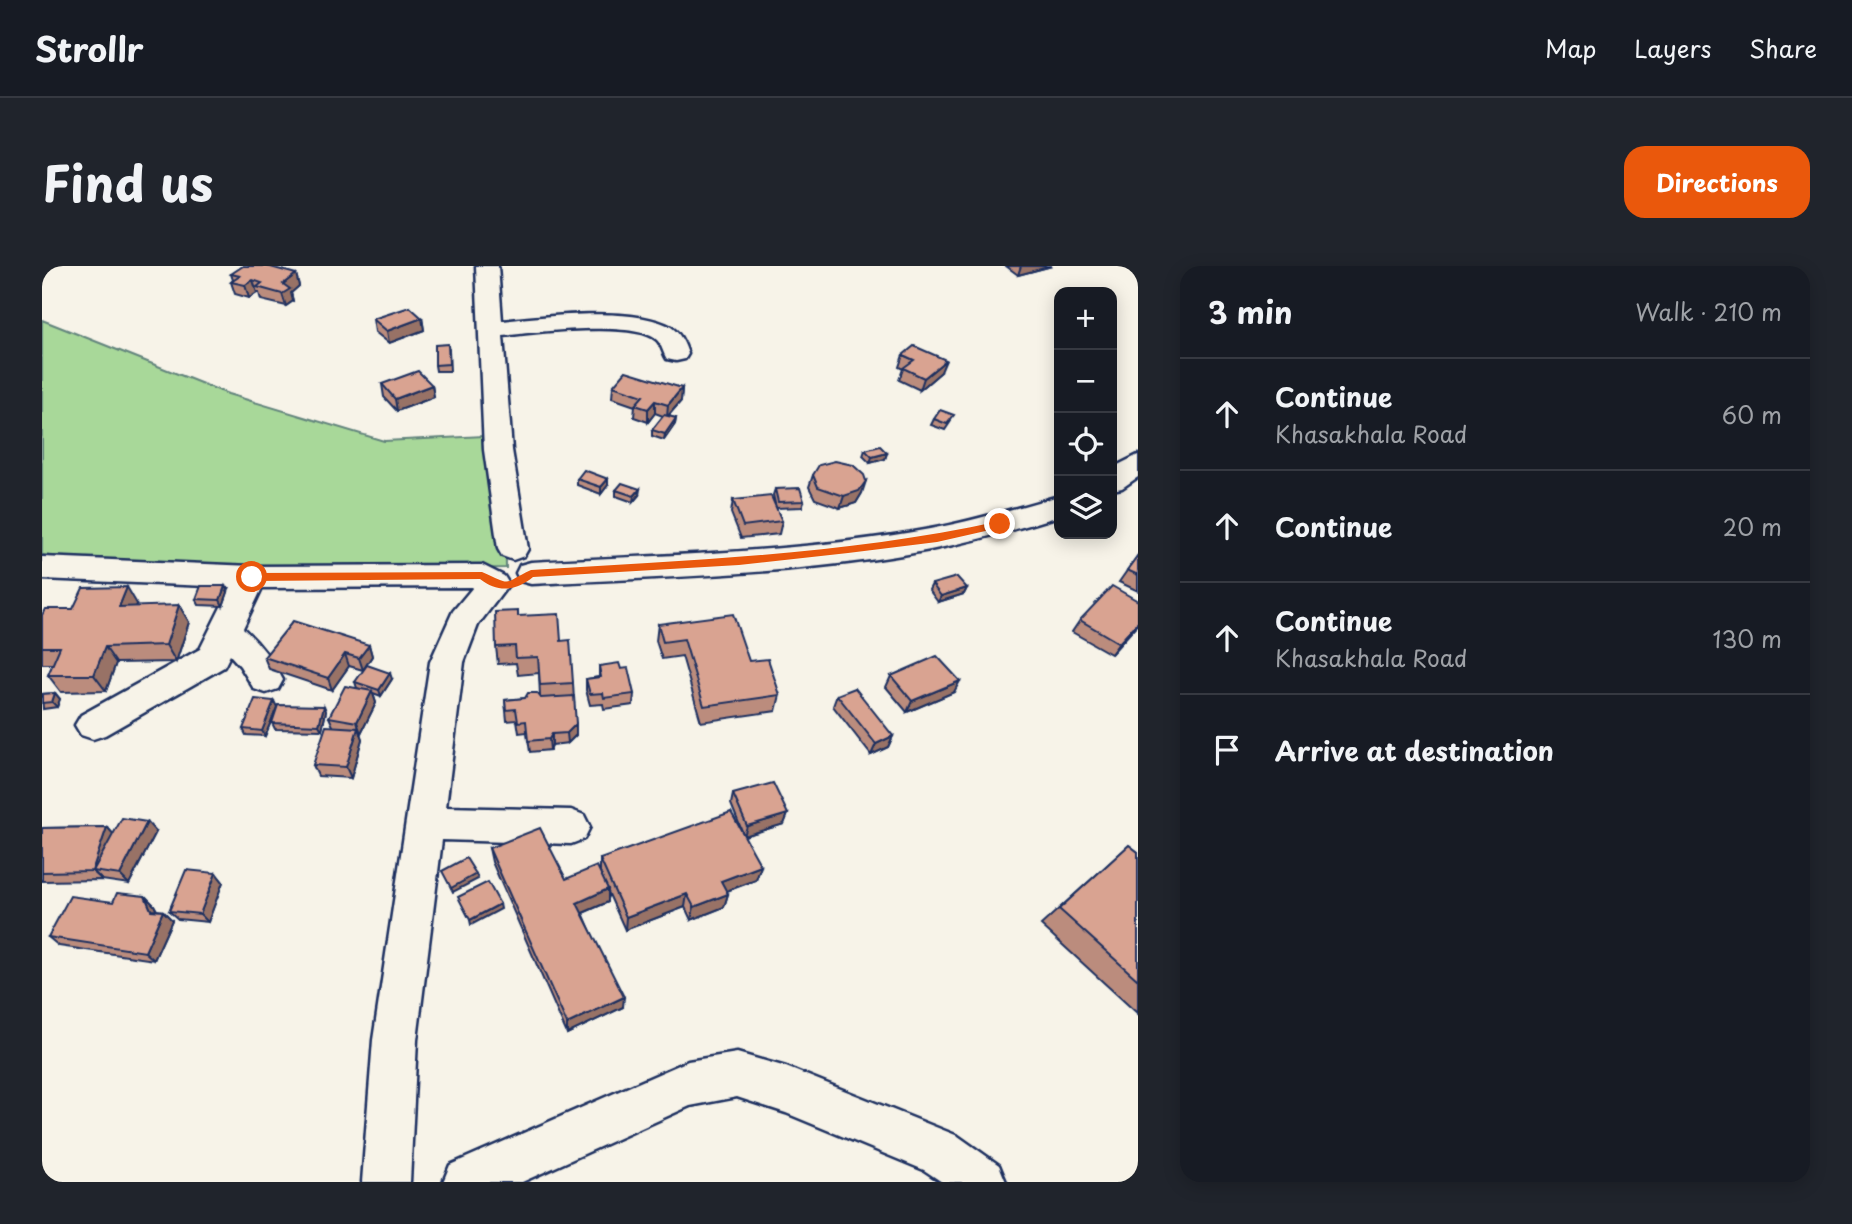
<!DOCTYPE html>
<meta charset="utf-8">
<style>
:root{--surface:#171b24;--page:#20242c;--text:#f1f3f6;--muted:#9ea1a6;--line:#363941;--accent:#ea580c}
body{margin:0;font-family:"Playpen Sans",sans-serif;background:var(--page);color:var(--text)}
.controls{position:absolute;right:21px;top:21px;display:grid;overflow:hidden;border-radius:14px;box-shadow:0 4px 18px #0003}
.controls button{width:63px;height:63px;display:grid;place-items:center;padding:0;border:0;border-bottom:2px solid var(--line);background:var(--surface);color:var(--text);font:35px sans-serif}
.stop{position:absolute;width:21px;height:21px;margin:-16px;border:5px solid #ea580c;border-radius:50%;background:#fff}
.stop.end{background:#ea580c;border-color:#fff;box-shadow:0 2px 7px #0008}
.list{margin:0;padding:0;list-style:none}
h2{display:flex;justify-content:space-between;align-items:center;height:91px;margin:0;padding:0 28px;font-size:30px}
h2 small{font-size:23px;font-weight:400;color:var(--muted)}
.list li{display:grid;grid-template-columns:46px 1fr auto;gap:21px;align-items:center;box-sizing:border-box;height:112px;padding:0 28px;border-top:2px solid var(--line)}
.list b{display:block;font-size:26px;white-space:nowrap}
.list p{margin:0;font-size:23px;white-space:nowrap;color:var(--muted)}
.list em{font-size:23px;font-style:normal;color:var(--muted)}
.icon{flex:none;width:38px;height:38px;fill:none;stroke:currentColor;stroke-width:2;stroke-linecap:round;stroke-linejoin:round}
.map{position:relative;flex:none;width:1096px;height:916px;overflow:hidden;border-radius:21px}
header{display:flex;align-items:center;gap:42px;box-sizing:border-box;height:98px;padding:0 35px;background:var(--surface);border-bottom:2px solid var(--line)}
header strong{font-size:33px}
nav{display:flex;gap:38px;margin-inline-start:auto;font-size:24px}
.intro{display:flex;align-items:center;justify-content:space-between;box-sizing:border-box;height:168px;padding:0 42px}
h1{margin:0;font-size:49px}
.button{padding:18px 32px;border-radius:21px;background:var(--accent);color:#fff;font-size:24px;font-weight:700}
main{display:flex;gap:42px;padding:0 42px}
aside{flex:1;background:var(--surface);border-radius:21px;box-shadow:0 4px 18px #0003}
.map>svg:first-child{display:block}
.green{fill:#a8d899;stroke:#62847c;stroke-width:2}
.lines{fill:none;stroke-linecap:round;stroke-linejoin:round}
.minor-casing{stroke:#1b2f5e;stroke-width:5}
.minor{fill:#f7f3e8;fill-rule:evenodd}
.wall{fill:#bb8c7d;stroke:#1b2f5e;stroke-width:2}
.shaded-wall{fill:#987266;stroke:#1b2f5e;stroke-width:2}
.building{fill:#d9a391;stroke:#1b2f5e;stroke-width:2}
.route{fill:#ea580c}
</style>
<header>
<strong>Strollr</strong>
<nav><a>Map</a><a>Layers</a><a>Share</a></nav>
</header>
<div class="intro"><h1>Find us</h1><a class="button">Directions</a></div>
<main>
<div class="map">
<svg width="1096" height="916" viewBox="0 0 1096 916">
<rect width="100%" height="100%" fill="#f7f3e8"/>
<filter id="ink" filterUnits="userSpaceOnUse"><feTurbulence type="fractalNoise" baseFrequency=".0143" numOctaves="2"/><feDisplacementMap in="SourceGraphic" scale="14" xChannelSelector="R" yChannelSelector="G"/><feConvolveMatrix kernelMatrix="1 2 1 2 8 2 1 2 1" color-interpolation-filters="sRGB"/></filter>
<g filter="url(#ink)">
<!-- green -->
<path class="green" d="M0,54L186,128L342,175L462,169L464,302C310,303 153,311 0,289Z"/>
<g class="lines">
<defs>
<g id="minor">
<path d="M434,0H456L460,55C502,50 592,40 629,61C638,67 643,78 646,88L643,93L634,95L625,93C621,87 620,79 615,74C594,54 491,66 461,70L470,184L486,283L482,290L471,294L460,290L456,283L442,184Z"/>
<polygon points="1096,189 1096,211 1080,222 1070,224 1070,202"/>
<path d="M1017,230V250C975,263 932,275 888,284C757,309 622,311 489,318L478,315L474,307L478,299L489,296C622,289 756,287 888,263C932,255 974,242 1017,230Z"/>
<path d="M0,291L210,300L440,299L462,310L467,318L436,359L422,396L404,541L529,544L542,549L548,561L542,573L529,578L400,574L375,774L368,916H320L331,774L388,396L411,345L431,321L220,322L201,362C218,378 230,393 241,414L236,423L224,427L212,423L198,400L188,389L182,401L63,469L51,473L39,469L33,459L39,449L158,383L189,321L0,313Z"/>
<polygon points="695,787 744,801 916,870 957,899 964,916 900,916 882,904 744,847 695,831 648,840 480,916 401,916 408,899 646,795"/>
</g>
</defs>
<!-- minor casing -->
<use href="#minor" class="minor-casing"/>
<!-- minor -->
<use href="#minor" class="minor"/>
</g>
<!-- wall -->
<g class="wall">
<polygon points="964,0 1010,0 976,9"/>
<polygon points="189,8 254,8 257,20 249,27 251,35 244,40 219,34 217,27 215,27 207,32 193,28 189,16 191,14"/>
<polygon points="380,52 382,64 347,77 333,66 331,53"/>
<polygon points="407,84 408,105 394,105 393,99"/>
<polygon points="861,89 899,106 878,124 857,114 861,103 857,101"/>
<polygon points="340,118 390,119 392,131 355,145 342,131"/>
<polygon points="571,120 640,122 639,135 626,150 634,152 633,158 622,174 610,170 610,164 621,150 613,147 606,156 592,151 593,140 570,132"/>
<polygon points="892,153 909,155 903,164 889,159"/>
<polygon points="823,184 845,187 843,193 828,197 821,190"/>
<polygon points="771,209 820,227 814,237 798,242 773,233 767,221"/>
<polygon points="535,213 566,219 559,228 535,219"/>
<polygon points="733,223 762,235 760,241 734,242 731,229"/>
<polygon points="574,224 597,229 591,236 574,230"/>
<polygon points="691,234 740,255 737,268 699,272 689,247"/>
<polygon points="1096,289 1096,325 1077,316"/>
<polygon points="890,318 925,322 922,328 896,336 887,324"/>
<polygon points="186,326 181,340 157,339 154,333"/>
<polygon points="1096,335 1096,358 1069,388 1030,366 1038,354"/>
<polygon points="95,338 94,340 147,356 134,396 74,397 64,425 19,426 6,409 11,398 0,398 0,349 31,343"/>
<polygon points="477,350 519,375 531,417 534,469 526,477 510,479 508,484 488,486 485,466 477,467 475,454 465,455 463,434 498,431 497,407 476,409 474,397 456,398 454,381"/>
<polygon points="616,358 738,429 734,445 659,456 640,390 620,393 614,375"/>
<polygon points="327,379 330,390 321,404 307,400 290,424 227,403 222,391"/>
<polygon points="557,400 579,403 592,428 591,439 562,443 561,438 548,439 544,424 544,413 557,411"/>
<polygon points="849,410 912,426 865,446 844,421"/>
<polygon points="350,413 339,430 331,427 334,437 319,467 318,467 320,473 309,512 276,510 271,499 291,460 287,451 320,424 315,422 313,416"/>
<polygon points="13,427 18,433 15,441 1,443 0,428"/>
<polygon points="795,429 851,470 846,481 829,489 791,440"/>
<polygon points="235,440 282,440 284,445 280,464 233,463 230,457 235,441 223,470 204,469 201,463"/>
<polygon points="691,528 746,548 742,558 702,570 689,538"/>
<polygon points="65,561 71,568 114,566 87,618 60,614 0,615 0,562"/>
<polygon points="1087,579 1096,586 1096,748 999,659"/>
<polygon points="447,582 524,613 558,606 558,593 719,600 714,614 685,625 686,628 682,641 649,654 643,641 583,664 566,626 566,636 541,647 581,741 525,768 450,596"/>
<polygon points="174,607 181,616 166,656 136,653 127,645"/>
<polygon points="103,630 112,639 115,644 121,645 130,654 112,694 17,680 6,671 71,636"/>
</g>
<!-- shaded-wall -->
<g class="shaded-wall">
<polygon points="979,0 1010,0 976,9"/>
<polygon points="254,8 257,20 249,27 251,35 244,40 240,28 241,18"/>
<polygon points="211,14 215,27 207,32 203,19"/>
<polygon points="380,52 382,64 347,77 345,65"/>
<polygon points="904,94 899,106 878,124 882,112"/>
<polygon points="390,119 392,131 355,145 353,133"/>
<polygon points="640,122 639,135 625,151 626,139"/>
<polygon points="613,135 613,147 606,156 606,143"/>
<polygon points="634,152 633,158 622,174 623,168"/>
<polygon points="845,187 843,193 828,197 830,191"/>
<polygon points="566,213 566,219 559,228 559,221"/>
<polygon points="824,215 820,227 814,237 798,242 802,230"/>
<polygon points="598,223 597,229 591,236 592,230"/>
<polygon points="183,320 186,326 181,340 178,334"/>
<polygon points="85,321 95,338 88,358 77,341"/>
<polygon points="925,322 922,328 896,336 899,330"/>
<polygon points="137,339 147,356 134,396 124,379"/>
<polygon points="1096,356 1096,358 1069,388 1077,377"/>
<polygon points="327,379 330,390 321,404 317,392"/>
<polygon points="63,381 74,397 64,425 52,409"/>
<polygon points="303,388 307,400 290,424 286,412"/>
<polygon points="348,407 350,413 339,430 337,424"/>
<polygon points="918,415 912,426 865,446 870,435"/>
<polygon points="330,425 334,437 319,467 315,456"/>
<polygon points="13,427 18,433 15,441 10,436"/>
<polygon points="232,435 235,441 223,470 220,465"/>
<polygon points="282,440 284,445 280,464 277,459"/>
<polygon points="534,458 534,469 526,477 525,467"/>
<polygon points="316,462 320,473 309,512 304,501"/>
<polygon points="510,468 510,479 508,484 507,473"/>
<polygon points="851,470 846,481 829,489 834,478"/>
<polygon points="746,548 742,558 702,570 705,560"/>
<polygon points="105,556 114,566 87,618 78,609"/>
<polygon points="65,561 74,571 51,605 60,614 50,605"/>
<polygon points="719,600 714,614 676,628 679,615"/>
<polygon points="174,607 181,616 166,656 158,648"/>
<polygon points="434,608 436,613 411,626 409,622"/>
<polygon points="566,623 566,636 536,649 535,637"/>
<polygon points="645,628 643,641 583,664 584,651"/>
<polygon points="686,628 682,641 649,654 652,641"/>
<polygon points="103,630 112,639 118,652 109,644"/>
<polygon points="458,638 459,643 429,659 428,654"/>
<polygon points="121,645 130,654 112,694 103,686"/>
<polygon points="582,731 581,741 525,768 525,758"/>
</g>
<!-- building -->
<g class="building">
<polygon points="201,0 225,0 254,8 241,18 248,23 240,28 215,21 220,17 211,14 203,19 189,16 198,10 189,8"/>
<polygon points="368,41 380,52 345,65 331,53"/>
<polygon points="406,78 407,98 393,99 393,79"/>
<polygon points="872,80 904,94 882,112 861,102 872,94 861,89"/>
<polygon points="376,105 390,119 353,133 340,118"/>
<polygon points="584,105 640,122 626,139 613,135 606,143 593,139 601,130 571,120"/>
<polygon points="898,144 912,149 905,158 892,153"/>
<polygon points="622,149 634,152 623,168 610,164"/>
<polygon points="838,180 845,187 830,191 823,184"/>
<polygon points="793,195 811,199 822,209 824,215 817,225 802,230 776,221 771,209 777,199"/>
<polygon points="542,204 566,213 559,221 535,213"/>
<polygon points="580,217 598,223 592,230 574,224"/>
<polygon points="758,222 762,235 736,236 733,223"/>
<polygon points="729,230 740,255 701,260 691,234"/>
<polygon points="1096,289 1096,309 1085,304"/>
<polygon points="915,311 925,322 899,330 890,318"/>
<polygon points="159,320 183,320 178,334 154,333"/>
<polygon points="1070,320 1096,335 1096,356 1077,377 1038,354"/>
<polygon points="85,321 77,341 137,339 124,379 63,381 52,409 6,409 18,381 0,381 0,349 3,343 31,343 41,322"/>
<polygon points="476,345 476,350 517,348 519,375 528,374 531,417 498,419 496,391 474,392 473,380 454,381 453,346"/>
<polygon points="691,348 707,395 726,393 738,429 662,440 642,373 621,376 616,358"/>
<polygon points="251,355 327,379 317,392 303,388 286,412 222,391"/>
<polygon points="895,390 918,415 870,435 849,410"/>
<polygon points="577,397 579,403 586,402 592,428 562,432 561,427 548,428 544,413 559,411 557,400"/>
<polygon points="325,399 348,407 337,424 313,416"/>
<polygon points="303,420 330,425 315,456 287,451"/>
<polygon points="813,422 851,470 834,478 795,429"/>
<polygon points="13,427 10,436 0,437 0,428"/>
<polygon points="486,427 495,427 499,432 532,430 534,458 525,467 510,468 507,473 486,475 484,455 476,456 474,443 464,444 463,434 483,432"/>
<polygon points="213,433 232,435 220,465 201,463"/>
<polygon points="236,439 282,440 277,459 230,457"/>
<polygon points="284,460 316,462 304,501 271,499"/>
<polygon points="731,517 746,548 705,560 691,528"/>
<polygon points="689,546 719,600 679,615 686,628 652,641 645,628 584,651 558,593"/>
<polygon points="80,552 105,556 78,609 51,605"/>
<polygon points="65,561 50,605 0,606 0,562"/>
<polygon points="498,562 524,613 555,600 566,623 535,637 582,731 525,758 447,582"/>
<polygon points="1087,579 1096,586 1096,714 1017,643"/>
<polygon points="424,592 434,608 409,622 400,605"/>
<polygon points="144,604 174,607 158,648 127,645"/>
<polygon points="446,616 458,638 428,654 416,631"/>
<polygon points="75,627 103,630 109,644 121,645 103,686 6,671 28,630 71,636"/>
</g>
</g>
<!-- route -->
<path class="route" d="M958,255L962,258L961,261L895,276L806,287L697,299L491,311C474,325 456,327 438,313L210,315L205,311L210,307L440,306C472,320 459,318 489,304C646,294 804,289 958,255Z"/>
</svg>
<div class="controls">
<button>+</button>
<button>−</button>
<button><svg class="icon" aria-label="locate" viewBox="0 0 24 24"><circle cx="12" cy="12" r="6"/><path d="M12 2v4M12 18v4M2 12h4M18 12h4"/></svg></button>
<button><svg class="icon" aria-label="layers" viewBox="0 0 24 24"><path d="M12 4l9 5-9 5-9-5zM3 14l9 5 9-5"/></svg></button>
</div>
<div class="stop" style="left:210px;top:311px"></div>
<div class="stop end" style="left:958px;top:258px"></div>
</div>
<aside>
<h2>3 min<small>Walk · 210 m</small></h2>
<ul class="list">
<li><svg class="icon" aria-label="ahead" viewBox="0 0 24 24"><path d="M12 20V5M6 11l6-6 6 6"/></svg><div><b>Continue</b><p>Khasakhala Road</p></div><em>60 m</em></li>
<li><svg class="icon" aria-label="ahead" viewBox="0 0 24 24"><path d="M12 20V5M6 11l6-6 6 6"/></svg><div><b>Continue</b></div><em>20 m</em></li>
<li><svg class="icon" aria-label="ahead" viewBox="0 0 24 24"><path d="M12 20V5M6 11l6-6 6 6"/></svg><div><b>Continue</b><p>Khasakhala Road</p></div><em>130 m</em></li>
<li><svg class="icon" aria-label="arrive" viewBox="0 0 24 24"><path d="M6 21V4h12l-3 4 3 4H6"/></svg><div><b>Arrive at destination</b></div></li>
</ul>
</aside>
</main>
